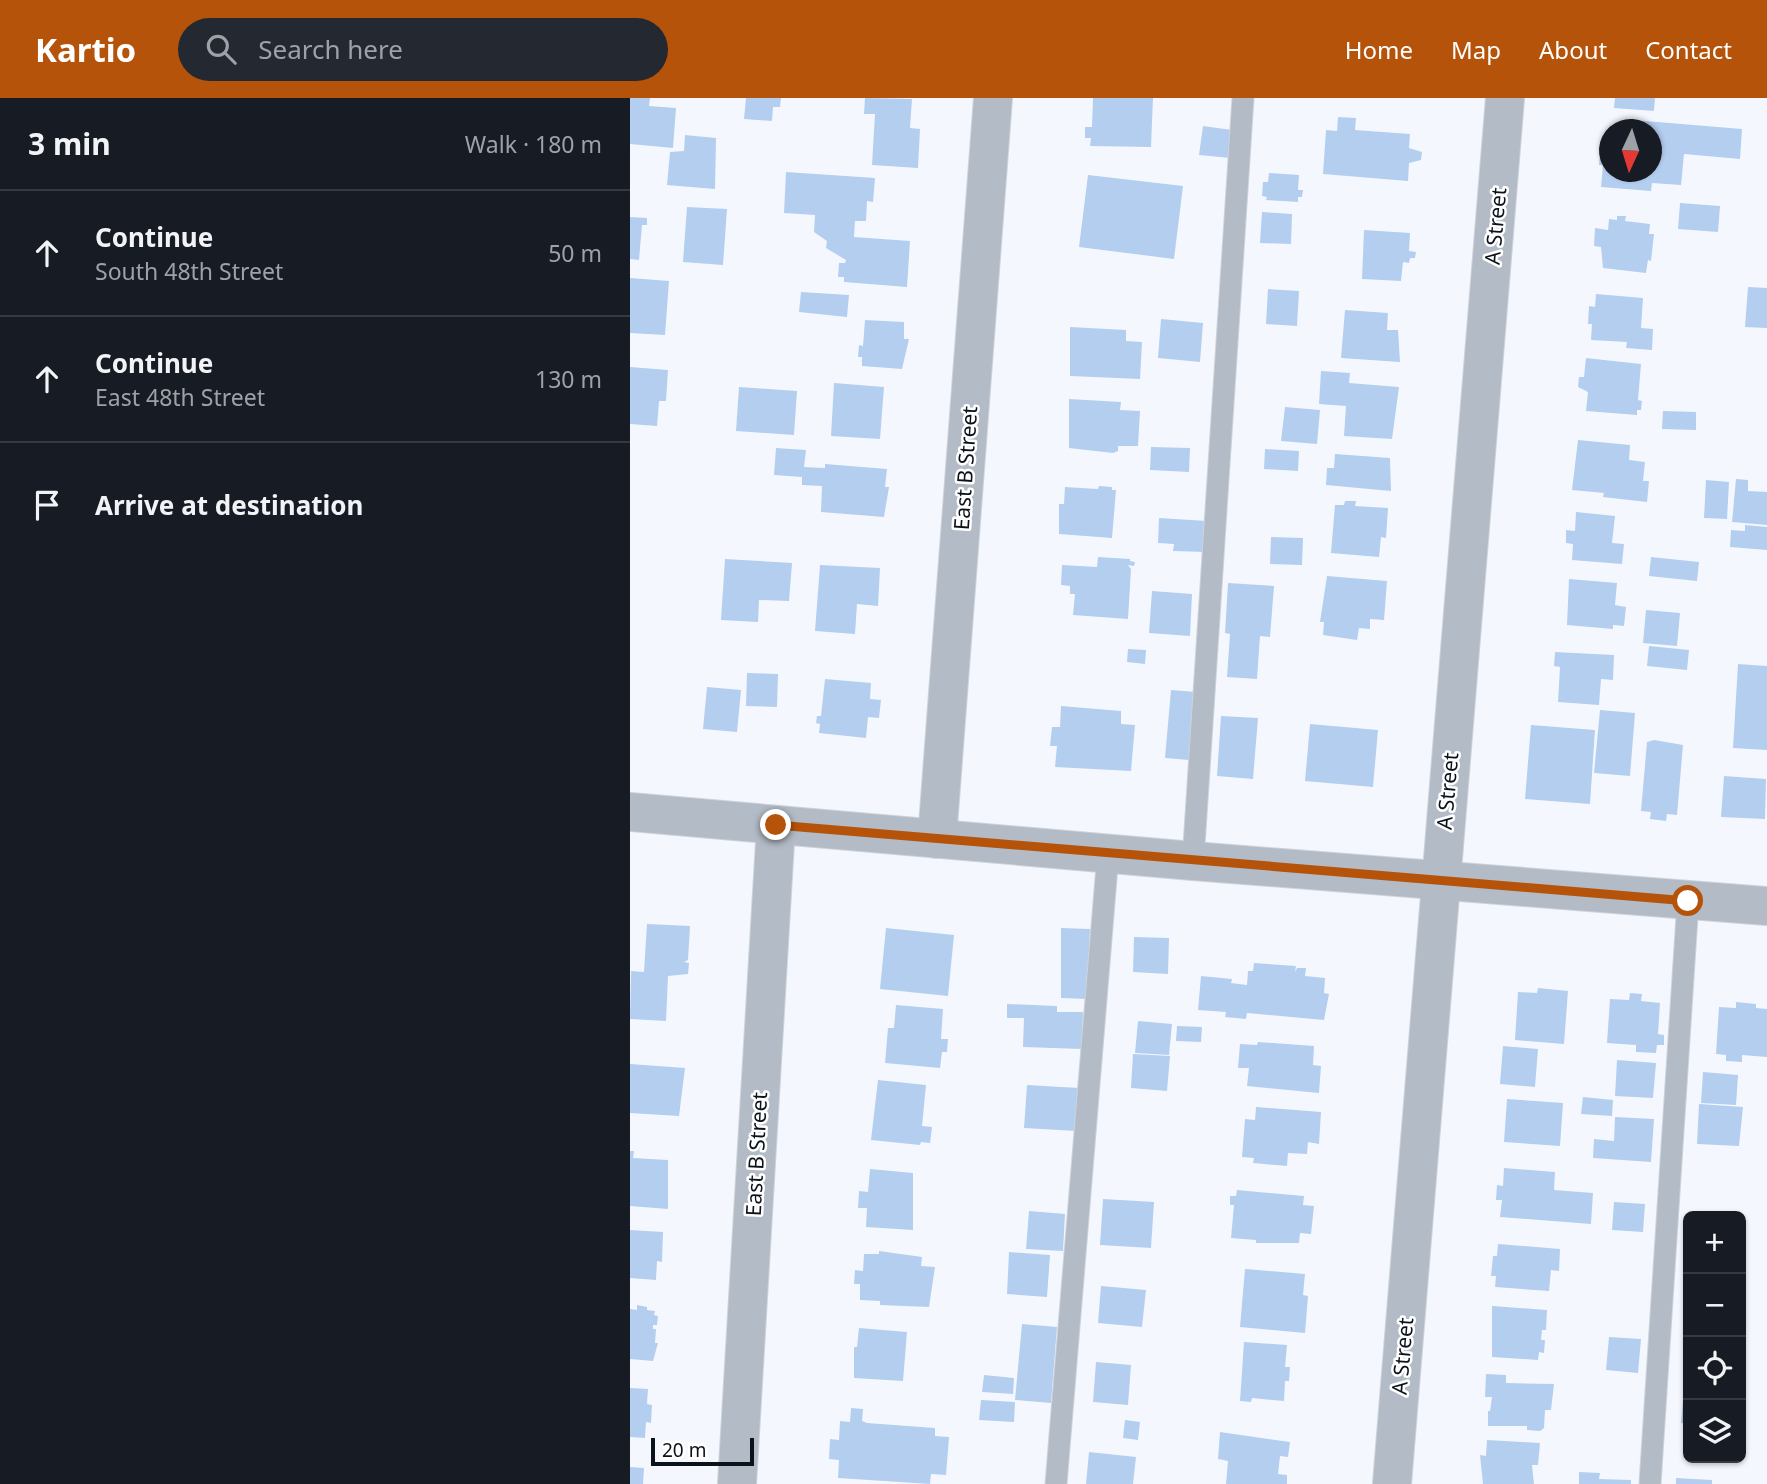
<!DOCTYPE html>
<meta charset="utf-8">
<style>
:root{--surface:#171b24;--page:#242831;--text:#f1f3f6;--muted:#9ea1a6;--line:#363941;--accent:#b45309}
body{margin:0;font-family:"Noto Sans",sans-serif;background:var(--page);color:var(--text)}
.controls{position:absolute;right:21px;bottom:21px;display:grid;overflow:hidden;border-radius:10px;box-shadow:0 2px 5px #0004}
.controls button{width:63px;height:63px;display:grid;place-items:center;padding:0;border:0;border-bottom:2px solid var(--line);background:var(--surface);color:var(--text);font:35px sans-serif}
.compass{position:absolute;left:969px;top:21px;width:63px;height:63px;border-radius:50%;background:var(--surface);box-shadow:0 2px 5px #0004;rotate:184deg}
.scale{position:absolute;left:21px;bottom:18px;width:103px;box-sizing:border-box;padding-left:7px;border:4px solid #0b121a;border-top:0;font-size:19px;line-height:24px;white-space:nowrap;color:#0b121a;-webkit-text-stroke:5px #fff;paint-order:stroke}
.stop{position:absolute;width:21px;height:21px;margin:-16px;border:5px solid #b45309;border-radius:50%;background:#fff}
.stop.end{background:#b45309;border-color:#fff;box-shadow:0 2px 7px #0008}
.list{margin:0;padding:0;list-style:none}
h2{display:flex;justify-content:space-between;align-items:center;height:91px;margin:0;padding:0 28px;font-size:30px}
h2 small{font-size:23px;font-weight:400;color:var(--muted)}
.list li{display:grid;grid-template-columns:46px 1fr auto;gap:21px;align-items:center;box-sizing:border-box;height:126px;padding:0 28px;border-top:2px solid var(--line)}
.list b{display:block;font-size:26px;white-space:nowrap}
.list p{margin:0;font-size:23px;white-space:nowrap;color:var(--muted)}
.list em{font-size:23px;font-style:normal;color:var(--muted)}
.icon{flex:none;width:38px;height:38px;fill:none;stroke:currentColor;stroke-width:2;stroke-linecap:round;stroke-linejoin:round}
.map{position:relative;flex:none;width:1137px;height:1386px;overflow:hidden}
header{display:flex;align-items:center;gap:42px;box-sizing:border-box;height:98px;padding:0 35px;background:var(--accent);color:#fff}
header strong{font-size:33px}
nav{display:flex;gap:38px;margin-inline-start:auto;font-size:24px}
.search{width:490px;height:63px;background:var(--page);display:flex;align-items:center;gap:18px;box-sizing:border-box;padding:0 24px;border-radius:38px;color:var(--muted);font-size:26px}
main{display:flex}
aside{flex:1;background:var(--surface)}
.map>svg:first-child{display:block}
.building{fill:#b4cef0}
.lines{fill:none;stroke-linecap:round;stroke-linejoin:round}
.lane-casing{stroke:#cfd3da;stroke-width:23}
.street-casing{stroke:#cfd3da;stroke-width:40}
.lane{stroke:#b2bbc6;stroke-width:21}
.street{stroke:#b2bbc6;stroke-width:38}
.route{stroke:#b45309;stroke-width:9}
.labels{text-anchor:middle;dominant-baseline:central;stroke-width:5;stroke-linejoin:round;paint-order:stroke}
.street-label{font-size:21px;fill:#0b121a;stroke:#fff}
</style>
<header>
<strong>Kartio</strong>
<div class="search"><svg class="icon" aria-label="search" viewBox="0 0 24 24"><circle cx="10" cy="10" r="6"/><path d="M15 15l6 6"/></svg>Search here</div>
<nav><a>Home</a><a>Map</a><a>About</a><a>Contact</a></nav>
</header>
<main>
<aside>
<h2>3 min<small>Walk · 180 m</small></h2>
<ul class="list">
<li><svg class="icon" aria-label="ahead" viewBox="0 0 24 24"><path d="M12 20V5M6 11l6-6 6 6"/></svg><div><b>Continue</b><p>South 48th Street</p></div><em>50 m</em></li>
<li><svg class="icon" aria-label="ahead" viewBox="0 0 24 24"><path d="M12 20V5M6 11l6-6 6 6"/></svg><div><b>Continue</b><p>East 48th Street</p></div><em>130 m</em></li>
<li><svg class="icon" aria-label="arrive" viewBox="0 0 24 24"><path d="M6 21V4h12l-3 4 3 4H6"/></svg><div><b>Arrive at destination</b></div></li>
</ul>
</aside>
<div class="map">
<svg width="1137" height="1386" viewBox="0 0 1137 1386">
<rect width="100%" height="100%" fill="#f4f8fe"/>
<!-- building -->
<g class="building">
<polygon points="0,0 20,0 19,8 46,10 43,50 0,46"/>
<polygon points="116,0 151,0 150,9 143,9 142,23 114,21"/>
<polygon points="235,0 282,1 280,30 290,31 288,70 242,67 245,16 234,16"/>
<polygon points="463,0 523,0 521,49 460,48 461,40 455,40 455,29 462,29"/>
<polygon points="985,0 1025,0 1024,13 984,10"/>
<polygon points="708,19 726,20 725,32 780,36 779,50 792,54 791,62 779,65 778,83 693,76 696,32 707,33"/>
<polygon points="1003,22 1112,31 1110,61 1054,56 1051,87 1022,85 1021,93 971,89 973,67 969,67 970,55 975,55 976,43 979,44 979,74 1021,74 1021,32 1003,32"/>
<polygon points="573,28 602,32 600,60 569,57"/>
<polygon points="55,37 86,40 85,91 37,87 40,54 54,53"/>
<polygon points="156,74 245,80 243,104 237,103 236,123 225,123 224,139 280,143 277,189 214,184 214,179 208,179 209,165 215,165 216,162 196,150 197,143 184,134 185,117 154,115"/>
<polygon points="639,75 669,77 668,92 673,92 672,99 668,99 668,104 636,102 637,99 632,98 633,84 638,84"/>
<polygon points="458,77 553,88 544,161 449,149"/>
<polygon points="1050,105 1090,108 1088,134 1048,131"/>
<polygon points="57,109 97,111 93,167 53,164"/>
<polygon points="632,114 662,116 661,146 630,145"/>
<polygon points="987,118 996,118 995,123 1020,126 1019,136 1024,136 1021,163 1018,162 1016,175 973,170 971,149 964,148 965,130 978,132 979,121 987,122"/>
<polygon points="0,119 17,120 17,127 12,127 9,162 0,161"/>
<polygon points="734,132 780,135 779,153 786,154 785,160 780,160 779,165 773,164 771,183 732,181"/>
<polygon points="0,180 39,183 35,237 0,235"/>
<polygon points="1118,189 1137,190 1137,230 1115,229"/>
<polygon points="638,191 669,193 667,228 636,226"/>
<polygon points="171,194 219,197 217,219 169,214"/>
<polygon points="966,196 1013,200 1011,230 1023,231 1022,252 996,250 997,244 961,242 962,226 958,226 959,208 965,209"/>
<polygon points="715,212 758,215 757,232 768,232 770,264 711,260"/>
<polygon points="531,221 573,225 570,264 528,260"/>
<polygon points="235,222 274,224 274,241 279,241 272,271 232,268 232,259 228,259 229,247 233,248"/>
<polygon points="440,229 496,232 496,243 512,244 510,281 440,278"/>
<polygon points="956,260 1011,266 1008,302 1012,303 1011,312 1007,312 1007,317 956,313 958,294 948,289 949,279 954,279"/>
<polygon points="0,269 38,272 36,303 29,303 27,328 0,326"/>
<polygon points="691,273 720,275 719,285 769,289 762,341 714,338 716,308 689,306"/>
<polygon points="204,285 254,289 250,341 201,338"/>
<polygon points="109,289 167,293 164,337 106,333"/>
<polygon points="439,301 491,304 490,312 510,313 508,348 488,348 488,353 483,355 439,350"/>
<polygon points="655,309 690,312 687,346 651,343"/>
<polygon points="1033,313 1066,314 1066,332 1032,331"/>
<polygon points="948,342 1000,347 999,362 1015,364 1013,383 1019,383 1017,404 973,399 974,395 942,392"/>
<polygon points="521,349 560,350 559,374 520,372"/>
<polygon points="146,350 176,352 174,369 195,370 195,366 257,371 255,389 259,389 254,419 191,414 192,388 172,387 172,379 144,377"/>
<polygon points="635,351 669,353 668,373 634,371"/>
<polygon points="705,356 760,360 761,393 696,387 697,370 704,370"/>
<polygon points="1106,381 1118,382 1118,393 1137,394 1137,427 1102,424"/>
<polygon points="1076,382 1099,384 1097,421 1074,420"/>
<polygon points="469,388 482,389 482,392 486,392 482,440 429,436 429,406 434,406 435,389 468,391"/>
<polygon points="715,403 726,403 725,408 758,410 756,440 751,439 749,459 701,455 705,407 714,407"/>
<polygon points="946,414 985,418 982,445 994,446 992,466 942,462 943,446 936,445 936,432 945,433"/>
<polygon points="529,420 577,423 575,454 543,453 544,446 528,445"/>
<polygon points="1115,427 1137,429 1137,452 1100,449 1101,432 1115,433"/>
<polygon points="641,439 673,440 672,467 640,466"/>
<polygon points="468,459 500,461 500,463 505,464 504,468 498,467 501,471 498,521 443,517 445,496 440,496 440,488 431,487 432,467 467,469"/>
<polygon points="1021,459 1069,464 1067,483 1019,478"/>
<polygon points="95,461 162,465 159,503 129,502 128,524 91,522"/>
<polygon points="190,467 250,470 248,508 227,506 225,536 185,533"/>
<polygon points="697,478 757,483 754,522 740,521 740,531 729,530 727,542 693,537 694,524 690,524"/>
<polygon points="939,481 987,485 985,507 996,509 994,528 983,527 983,531 937,527"/>
<polygon points="598,485 644,488 640,539 630,538 627,581 597,579 600,536 595,535"/>
<polygon points="522,493 562,496 560,538 519,535"/>
<polygon points="1016,512 1050,515 1047,548 1013,545"/>
<polygon points="1019,548 1059,552 1057,572 1017,568"/>
<polygon points="498,551 516,552 515,566 497,564"/>
<polygon points="925,554 984,557 983,582 971,581 969,607 928,604 930,569 924,568"/>
<polygon points="1108,566 1137,568 1137,652 1103,650"/>
<polygon points="117,575 148,576 147,609 116,608"/>
<polygon points="195,581 241,585 240,601 251,602 249,620 238,619 236,640 189,635 190,626 186,625 187,618 191,618"/>
<polygon points="77,589 111,592 107,634 73,631"/>
<polygon points="541,592 566,594 559,662 535,660"/>
<polygon points="431,608 491,613 491,626 505,627 501,673 425,669 427,648 420,648 422,629 430,629"/>
<polygon points="970,612 1005,615 1000,678 964,675"/>
<polygon points="591,618 628,620 623,681 587,678"/>
<polygon points="680,626 748,632 743,689 675,683"/>
<polygon points="901,627 965,632 960,706 895,701"/>
<polygon points="1024,642 1053,647 1047,717 1037,716 1036,723 1020,721 1021,714 1011,713 1017,644"/>
<polygon points="1094,678 1136,681 1135,721 1091,719"/>
<polygon points="17,826 60,828 58,862 54,864 59,865 58,876 38,878 36,923 0,921 1,873 14,874"/>
<polygon points="256,830 324,837 318,898 250,891"/>
<polygon points="431,830 460,831 457,901 431,900"/>
<polygon points="504,839 539,840 538,876 503,874"/>
<polygon points="624,865 666,868 665,874 667,870 676,870 675,878 695,880 694,895 699,896 694,922 617,915 616,921 595,919 596,914 568,912 571,878 602,881 601,885 617,887 618,873 623,873"/>
<polygon points="908,890 938,893 934,946 885,942 888,894 907,895"/>
<polygon points="1000,895 1012,896 1011,903 1030,905 1028,936 1034,937 1034,947 1027,947 1026,955 1006,954 1006,947 977,945 980,901 999,902"/>
<polygon points="1106,904 1126,906 1126,910 1137,911 1137,959 1112,957 1112,964 1096,963 1096,957 1086,956 1089,909 1106,910"/>
<polygon points="377,906 427,908 427,914 453,914 452,951 393,949 394,920 377,920"/>
<polygon points="266,907 313,911 311,941 318,941 317,954 312,954 310,970 255,965 258,930 264,930"/>
<polygon points="508,923 542,926 539,957 505,955"/>
<polygon points="547,928 572,929 571,944 546,943"/>
<polygon points="628,944 684,948 683,967 691,968 689,995 617,988 619,970 608,970 610,946 627,947"/>
<polygon points="873,948 908,951 905,989 870,986"/>
<polygon points="503,956 540,958 537,993 501,990"/>
<polygon points="987,962 1026,965 1023,1000 985,998"/>
<polygon points="0,966 55,970 49,1018 0,1015"/>
<polygon points="1073,974 1108,977 1106,1007 1071,1005"/>
<polygon points="248,982 296,987 292,1028 302,1029 300,1045 291,1044 290,1047 241,1042"/>
<polygon points="397,987 449,990 446,1033 394,1030"/>
<polygon points="953,999 983,1002 982,1018 951,1016"/>
<polygon points="877,1001 933,1005 930,1048 874,1044"/>
<polygon points="1069,1006 1113,1009 1109,1048 1067,1046"/>
<polygon points="626,1009 691,1014 689,1046 678,1044 677,1056 658,1055 657,1068 623,1065 624,1060 612,1059 615,1021 625,1022"/>
<polygon points="985,1019 1024,1021 1021,1064 963,1060 964,1041 984,1043"/>
<polygon points="0,1053 4,1053 3,1060 38,1062 38,1111 0,1108"/>
<polygon points="874,1070 925,1074 924,1092 963,1095 961,1126 870,1119 872,1102 866,1102 867,1087 873,1088"/>
<polygon points="240,1071 283,1075 283,1132 236,1129 237,1110 228,1110 229,1093 238,1094"/>
<polygon points="607,1092 674,1098 673,1107 684,1108 681,1136 670,1135 669,1145 626,1145 626,1142 601,1140 604,1107 600,1107 600,1098 606,1098"/>
<polygon points="473,1101 524,1104 521,1150 470,1147"/>
<polygon points="984,1104 1015,1106 1013,1134 982,1132"/>
<polygon points="399,1113 435,1116 433,1153 396,1151"/>
<polygon points="0,1132 33,1134 32,1164 27,1163 26,1182 0,1180"/>
<polygon points="868,1146 930,1151 929,1173 921,1172 919,1193 865,1189 866,1178 861,1178 863,1158 867,1158"/>
<polygon points="249,1153 292,1159 291,1168 305,1169 299,1209 250,1207 250,1203 230,1202 230,1186 224,1186 225,1172 233,1173 234,1156 249,1156"/>
<polygon points="379,1154 420,1157 417,1199 377,1196"/>
<polygon points="615,1171 675,1176 673,1197 678,1198 675,1235 610,1229"/>
<polygon points="471,1188 516,1192 512,1229 468,1225"/>
<polygon points="7,1207 17,1209 17,1212 25,1213 24,1217 28,1218 27,1227 23,1227 23,1231 26,1231 25,1245 28,1245 23,1263 0,1261 0,1211 7,1212"/>
<polygon points="862,1208 917,1212 916,1232 912,1232 911,1242 915,1242 914,1255 909,1254 908,1262 862,1259"/>
<polygon points="392,1226 427,1229 421,1305 385,1302"/>
<polygon points="229,1230 277,1234 273,1283 224,1280 224,1249 227,1249"/>
<polygon points="979,1239 1011,1241 1008,1275 976,1272"/>
<polygon points="614,1244 657,1247 655,1269 660,1269 659,1283 655,1283 654,1303 622,1300 621,1304 610,1303"/>
<polygon points="466,1264 501,1267 498,1307 463,1304"/>
<polygon points="856,1276 876,1277 876,1285 924,1286 921,1312 915,1312 914,1330 910,1333 897,1332 897,1328 858,1328 858,1313 860,1313 862,1299 855,1299"/>
<polygon points="354,1277 384,1280 383,1296 352,1294"/>
<polygon points="1055,1281 1058,1282 1058,1326 1051,1325"/>
<polygon points="0,1290 18,1291 17,1306 22,1307 21,1325 16,1324 15,1340 0,1339"/>
<polygon points="351,1302 385,1304 384,1324 349,1322"/>
<polygon points="221,1310 233,1311 232,1323 237,1325 305,1330 305,1338 319,1339 316,1377 301,1376 300,1386 208,1380 209,1362 199,1361 200,1341 209,1342 210,1323 220,1324"/>
<polygon points="495,1322 510,1324 508,1342 493,1340"/>
<polygon points="590,1334 660,1344 658,1359 650,1358 648,1376 657,1377 657,1386 596,1386 598,1363 588,1361"/>
<polygon points="857,1342 910,1345 908,1367 902,1367 904,1386 853,1386 850,1357 856,1358"/>
<polygon points="459,1354 506,1359 503,1386 456,1386"/>
<polygon points="0,1369 14,1370 13,1386 0,1386"/>
<polygon points="949,1374 970,1375 969,1381 1001,1382 1001,1386 949,1386"/>
<polygon points="1046,1380 1082,1382 1082,1386 1046,1386"/>
</g>
<g class="lines">
<defs>
<g id="lane">
<polyline points="563,763 613,0"/>
<polyline points="426,1386 478,756"/>
<polyline points="1020,1386 1058,803"/>
</g>
<g id="street">
<polyline points="0,714 563,763 1137,808"/>
<polyline points="307,741 363,0"/>
<polyline points="107,1386 146,727"/>
<polyline points="762,1386 875,0"/>
</g>
</defs>
<!-- lane casing -->
<use href="#lane" class="lane-casing"/>
<!-- street casing -->
<use href="#street" class="street-casing"/>
<!-- lane -->
<use href="#lane" class="lane"/>
<!-- street -->
<use href="#street" class="street"/>
</g>
<g class="lines">
<!-- route -->
<polyline class="route" points="146,727 1058,803"/>
</g>
<g class="labels">
<!-- street labels -->
<g class="street-label">
<text transform="translate(865 128) rotate(-85)">A Street</text>
<text transform="translate(335 370) rotate(-86)">East B Street</text>
<text transform="translate(817 693) rotate(-85)">A Street</text>
<text transform="translate(126 1056) rotate(-87)">East B Street</text>
<text transform="translate(772 1258) rotate(-85)">A Street</text>
</g>
</g>
</svg>
<div class="controls">
<button>+</button>
<button>−</button>
<button><svg class="icon" aria-label="locate" viewBox="0 0 24 24"><circle cx="12" cy="12" r="6"/><path d="M12 2v4M12 18v4M2 12h4M18 12h4"/></svg></button>
<button><svg class="icon" aria-label="layers" viewBox="0 0 24 24"><path d="M12 4l9 5-9 5-9-5zM3 14l9 5 9-5"/></svg></button>
</div>
<svg class="compass" viewBox="-18 -18 36 36"><path d="M0-13l5 13h-10z" fill="#e53935"/><path d="M0 13l5-13h-10z" fill="#9ea1a6"/></svg>
<div class="scale">20 m</div>
<div class="stop" style="left:1058px;top:803px"></div>
<div class="stop end" style="left:146px;top:727px"></div>
</div>
</main>
